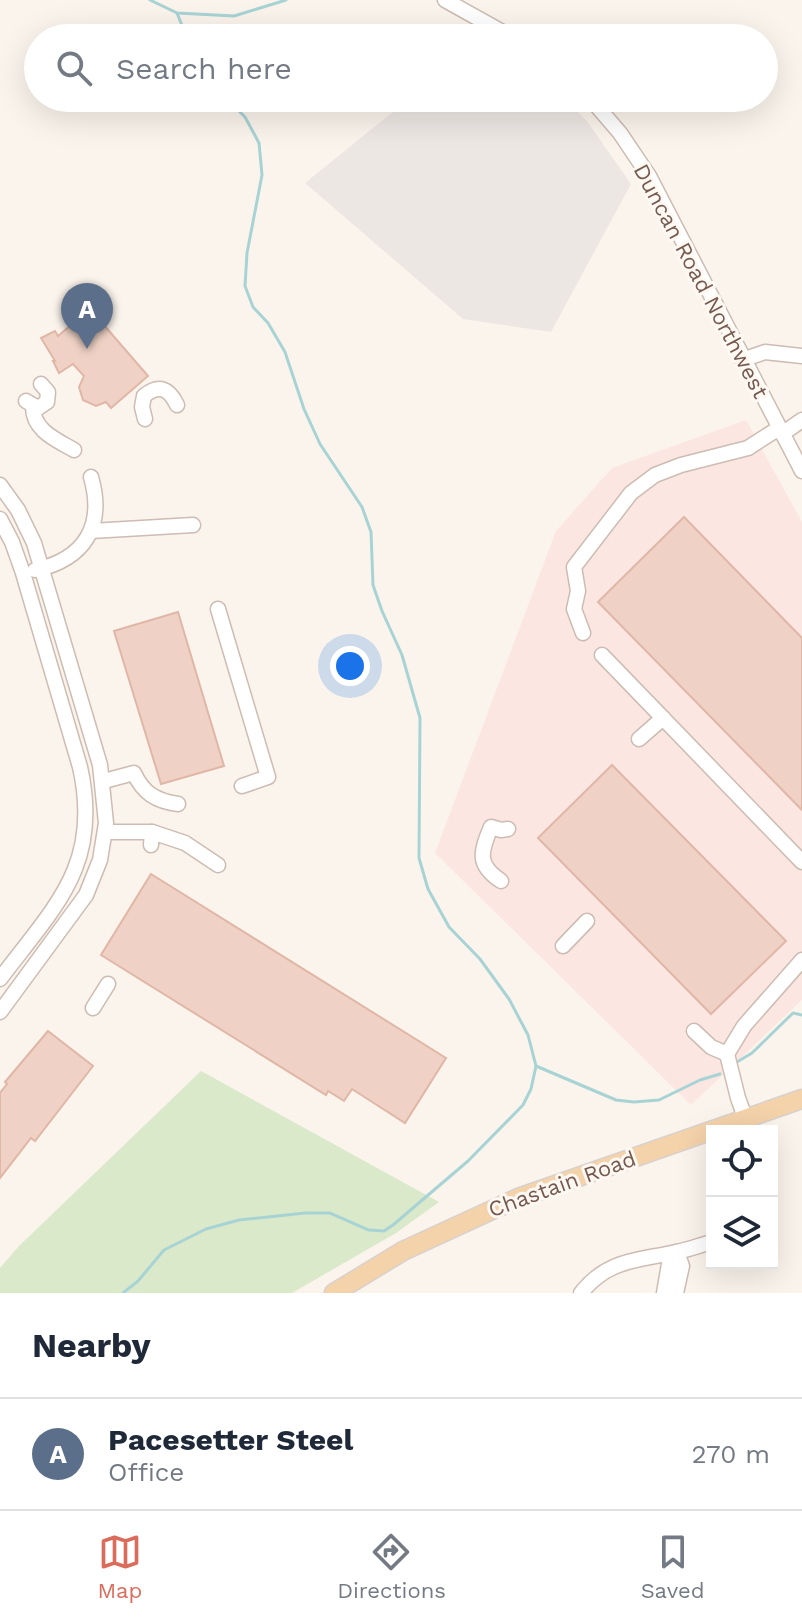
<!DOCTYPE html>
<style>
:root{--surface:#fff;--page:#f6f6f7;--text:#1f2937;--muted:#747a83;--line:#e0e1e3;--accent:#db6c5b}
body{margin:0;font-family:"Work Sans",sans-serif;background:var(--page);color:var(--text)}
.controls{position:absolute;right:24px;bottom:24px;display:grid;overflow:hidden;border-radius:0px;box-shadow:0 8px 32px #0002}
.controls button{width:72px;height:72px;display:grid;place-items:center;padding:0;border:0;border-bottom:2px solid var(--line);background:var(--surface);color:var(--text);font:40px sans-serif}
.you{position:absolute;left:350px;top:666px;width:28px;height:28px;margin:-20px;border:6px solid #fff;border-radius:50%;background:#1a73e8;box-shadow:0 0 0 12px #1a73e833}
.badge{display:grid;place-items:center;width:52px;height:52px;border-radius:50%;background:var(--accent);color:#fff;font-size:26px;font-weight:700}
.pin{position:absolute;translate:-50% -66px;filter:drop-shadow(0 2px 4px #0008)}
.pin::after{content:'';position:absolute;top:42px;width:28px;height:24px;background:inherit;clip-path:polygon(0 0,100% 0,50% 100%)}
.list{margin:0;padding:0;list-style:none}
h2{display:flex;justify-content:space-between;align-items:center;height:104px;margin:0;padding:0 32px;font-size:34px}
h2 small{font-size:26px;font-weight:400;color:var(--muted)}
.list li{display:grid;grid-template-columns:52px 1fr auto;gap:24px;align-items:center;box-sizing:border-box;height:112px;padding:0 32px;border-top:2px solid var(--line)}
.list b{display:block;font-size:30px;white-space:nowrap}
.list p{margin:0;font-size:26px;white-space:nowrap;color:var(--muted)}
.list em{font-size:26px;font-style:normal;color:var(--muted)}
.icon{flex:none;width:44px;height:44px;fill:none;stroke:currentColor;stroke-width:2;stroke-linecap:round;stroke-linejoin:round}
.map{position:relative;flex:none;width:802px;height:1293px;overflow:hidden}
.search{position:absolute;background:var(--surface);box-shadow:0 8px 32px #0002;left:24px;right:24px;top:24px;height:88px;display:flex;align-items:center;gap:20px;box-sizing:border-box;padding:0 28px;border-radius:44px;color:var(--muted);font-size:30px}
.sheet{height:216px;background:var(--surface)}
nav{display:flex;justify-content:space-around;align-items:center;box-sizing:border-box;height:112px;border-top:2px solid var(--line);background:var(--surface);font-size:22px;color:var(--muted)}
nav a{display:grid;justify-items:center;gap:4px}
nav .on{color:var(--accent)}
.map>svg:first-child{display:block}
.commercial{fill:#fbe6e1}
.industrial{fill:#ede7e4}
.green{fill:#dae9ca}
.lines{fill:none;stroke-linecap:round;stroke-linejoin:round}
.stream{stroke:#a8d3d5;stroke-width:3}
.building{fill:#efd2c5;stroke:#e0b7a7;stroke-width:2}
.minor-casing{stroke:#cdbcb2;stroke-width:17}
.major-casing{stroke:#d8d1ce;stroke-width:21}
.minor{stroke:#fff;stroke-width:14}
.major{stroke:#f4d2aa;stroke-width:18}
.labels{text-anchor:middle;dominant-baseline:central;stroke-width:6;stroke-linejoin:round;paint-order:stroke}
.street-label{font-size:22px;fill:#755a50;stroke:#fef8f2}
</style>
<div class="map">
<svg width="802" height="1293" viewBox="0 0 802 1293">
<rect width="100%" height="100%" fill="#fbf4ec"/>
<!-- commercial -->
<polygon class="commercial" points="746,420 802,522 802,1000 691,1105 435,853 556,531 612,468"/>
<!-- industrial -->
<polygon class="industrial" points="410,98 563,98 587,121 631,184 551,332 463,319 305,183"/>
<!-- green -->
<polygon class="green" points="201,1071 439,1202 396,1233 292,1293 0,1293 0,1268 18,1247"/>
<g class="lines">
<!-- stream -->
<g class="stream">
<polyline points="150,0 177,13 234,16 286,0"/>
<polyline points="177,13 187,38"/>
<polyline points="737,1062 752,1053 793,1013 802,1015"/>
<polyline points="536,1066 616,1100 634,1102 659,1100 700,1080 720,1074"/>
<polyline points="123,1293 138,1281 164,1250 206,1229 239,1220 305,1213 330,1213 369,1230 384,1231 393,1225 468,1161 523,1105 531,1089 536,1066 528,1035 509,999 480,959 449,927 428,889 419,858 420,718 402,655 382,611 373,585 371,532 362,507 320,444 304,409 285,352 268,323 253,307 245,286 247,253 262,175 259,143 245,117 226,98"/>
</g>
</g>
<!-- building -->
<g class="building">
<polygon points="90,309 148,376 111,408 106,402 96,406 83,400 79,387 84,376 73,364 59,373 53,361 55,361 41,338 55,331 58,336"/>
<polygon points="684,517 802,638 802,810 598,602"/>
<polygon points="178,612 224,766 161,784 114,631"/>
<polygon points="612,765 786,941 711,1014 538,838"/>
<polygon points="151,874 446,1058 405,1123 352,1089 344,1101 328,1091 326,1095 101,955"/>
<polygon points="48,1031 93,1066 35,1141 31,1138 0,1178 0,1093 7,1084 5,1082"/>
</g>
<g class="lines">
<defs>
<g id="minor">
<polyline points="445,0 513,38"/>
<polyline points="590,98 620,133 649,176 802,471"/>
<polyline points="742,360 765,352 802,356"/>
<polyline points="26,401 38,408 47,402 48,392 41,384"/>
<path d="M33,407C33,431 57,440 74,450"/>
<path d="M145,419L142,407L144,396C159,384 169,388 177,405"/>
<polyline points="782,434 802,420"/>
<polyline points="0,485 18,510 34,543 100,765 106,823 100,860 86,895 0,1012"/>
<path d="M0,519L12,542L23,573L80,767C102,865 55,906 0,979"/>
<polyline points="91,531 193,525"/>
<path d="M35,570C85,559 105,526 91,477"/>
<polyline points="218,609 268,777 242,786"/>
<polyline points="583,633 574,609 578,591 574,567 631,493 655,475 681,465 748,448 779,428"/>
<polyline points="602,655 802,862"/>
<polyline points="639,739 663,718"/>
<path d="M104,781L134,773C143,793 156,801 178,804"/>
<polyline points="105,832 152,832 151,845"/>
<polyline points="152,832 185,843 218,865"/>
<path d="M501,881C477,865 480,853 491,827L501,830L508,829"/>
<polyline points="563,946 587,921"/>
<polyline points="93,1008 108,984"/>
<polyline points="694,1031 711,1047 727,1054 738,1098 750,1131"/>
<polyline points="727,1054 744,1026 802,960"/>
<path d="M581,1293C608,1259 637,1261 676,1252C688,1250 700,1245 712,1242"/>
<polyline points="664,1293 669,1264 677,1252"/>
<polyline points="676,1293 682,1266 677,1252"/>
</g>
<polyline id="major" points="334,1293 403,1251 518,1198 802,1099"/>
</defs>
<!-- minor casing -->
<use href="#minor" class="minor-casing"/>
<!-- major casing -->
<use href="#major" class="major-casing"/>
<!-- minor -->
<use href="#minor" class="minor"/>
<!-- major -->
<use href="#major" class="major"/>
</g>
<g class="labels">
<!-- street labels -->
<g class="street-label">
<text transform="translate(701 281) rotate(62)">Duncan Road Northwest</text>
<text transform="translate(562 1184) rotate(-20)">Chastain Road</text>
</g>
</g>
</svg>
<div class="controls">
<button><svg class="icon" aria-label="locate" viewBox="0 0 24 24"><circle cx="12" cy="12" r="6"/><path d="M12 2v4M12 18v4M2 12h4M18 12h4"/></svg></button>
<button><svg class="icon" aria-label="layers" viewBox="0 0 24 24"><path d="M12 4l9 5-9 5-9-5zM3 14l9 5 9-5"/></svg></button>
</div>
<div class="you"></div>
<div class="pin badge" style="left:87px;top:349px;background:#5c6f8a">A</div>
<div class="search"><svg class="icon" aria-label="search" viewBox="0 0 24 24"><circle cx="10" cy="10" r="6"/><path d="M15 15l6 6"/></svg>Search here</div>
</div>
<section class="sheet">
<h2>Nearby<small></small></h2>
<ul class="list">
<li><span class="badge" style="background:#5c6f8a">A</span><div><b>Pacesetter Steel</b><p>Office</p></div><em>270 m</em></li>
</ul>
</section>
<nav>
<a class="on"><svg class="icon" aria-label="map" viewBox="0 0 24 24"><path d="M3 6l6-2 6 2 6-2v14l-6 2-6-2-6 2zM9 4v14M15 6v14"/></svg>Map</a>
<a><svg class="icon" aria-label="directions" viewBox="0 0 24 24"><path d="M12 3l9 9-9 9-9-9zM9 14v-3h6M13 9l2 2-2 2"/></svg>Directions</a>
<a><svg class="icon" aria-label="saved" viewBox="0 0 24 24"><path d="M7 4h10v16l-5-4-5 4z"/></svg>Saved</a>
</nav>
